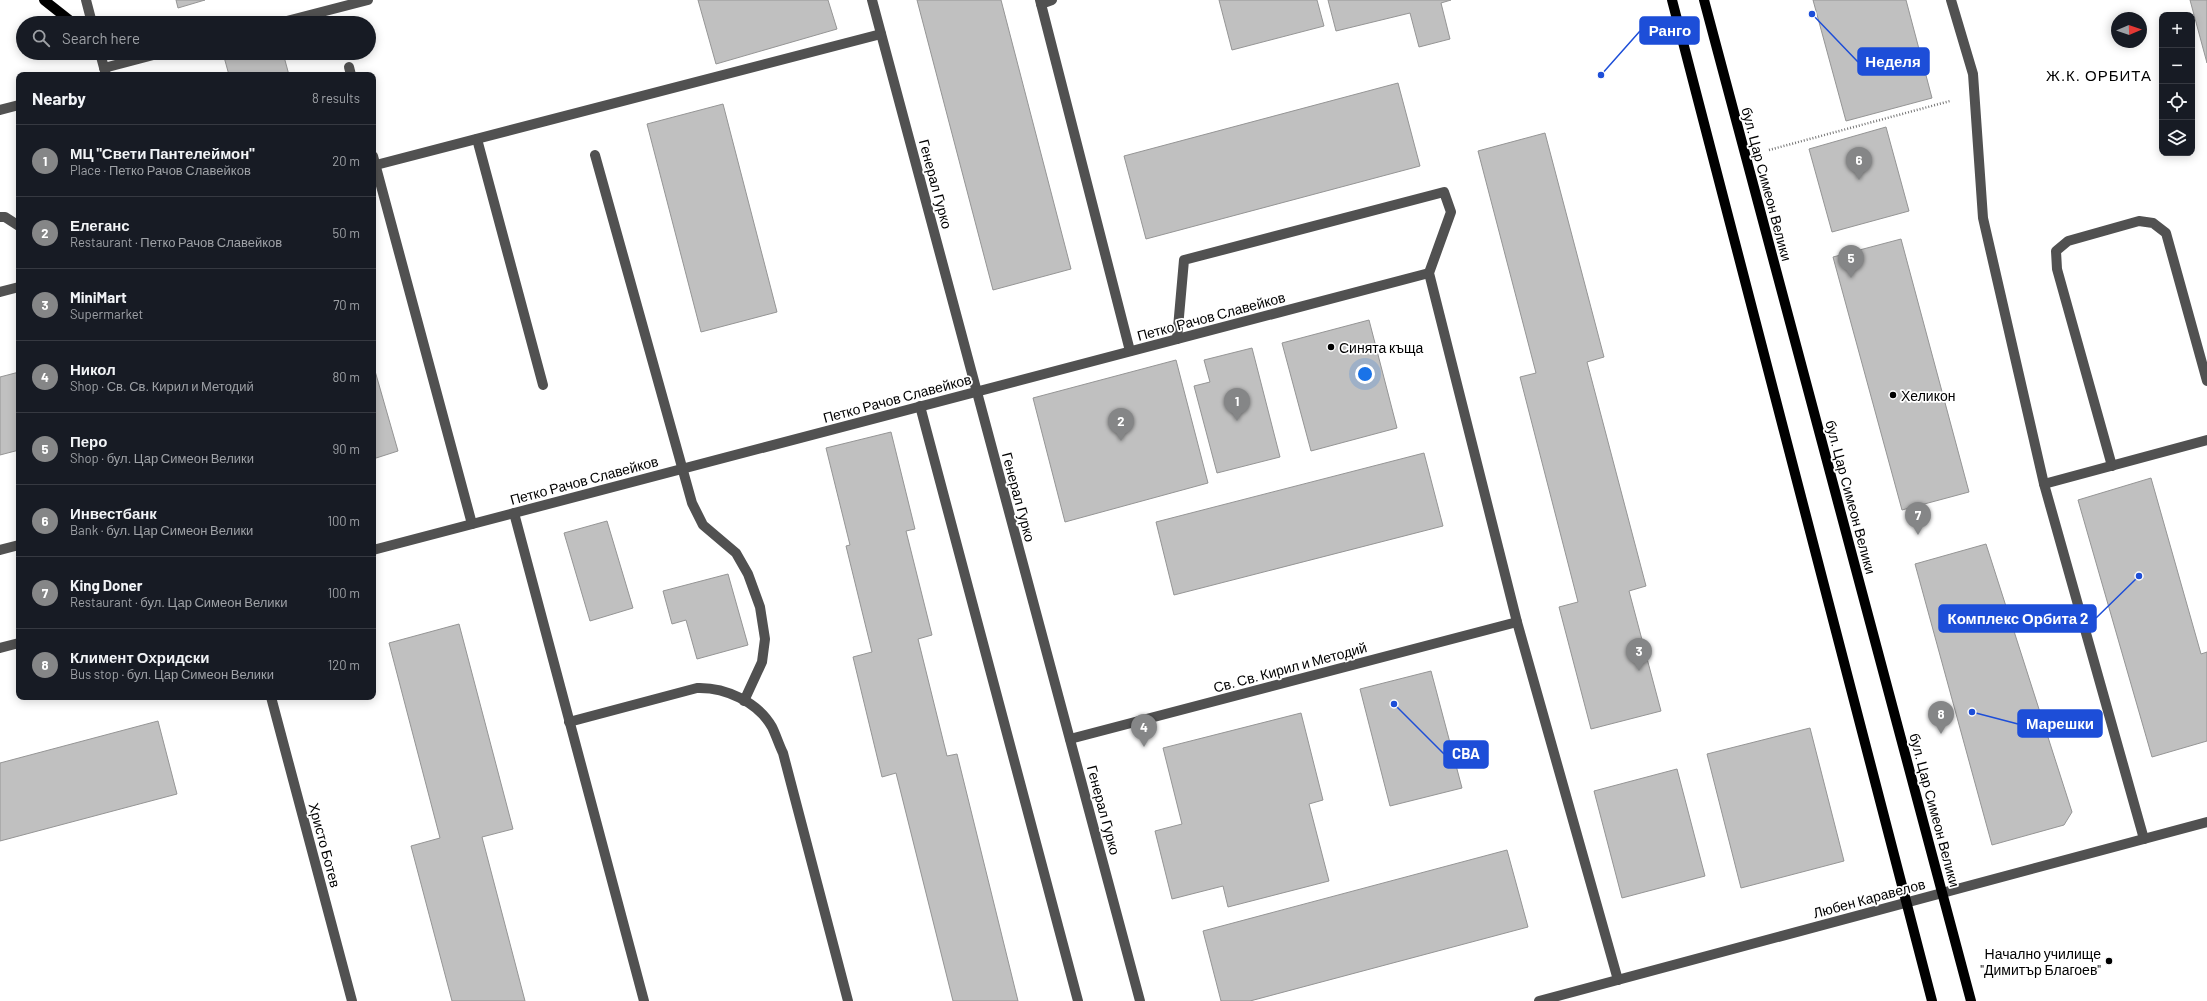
<!DOCTYPE html>
<meta charset="utf-8">
<style>
:root{--surface:#171b24;--page:#242831;--text:#f1f3f6;--muted:#9ea1a6;--line:#363941;--accent:#858687}
body{margin:0;font-family:Barlow,sans-serif;background:var(--page);color:var(--text)}
.controls{position:absolute;right:12px;top:12px;display:grid;overflow:hidden;border-radius:8px;box-shadow:0 2px 10px #0003}
.controls button{width:36px;height:36px;display:grid;place-items:center;padding:0;border:0;border-bottom:1px solid var(--line);background:var(--surface);color:var(--text);font:20px sans-serif}
.compass{position:absolute;left:2111px;top:12px;width:36px;height:36px;border-radius:50%;background:var(--surface);box-shadow:0 2px 10px #0003;rotate:88deg}
.you{position:absolute;left:1365px;top:374px;width:14px;height:14px;margin:-10px;border:3px solid #fff;border-radius:50%;background:#1a73e8;box-shadow:0 0 0 6px #1a73e833}
.badge{display:grid;place-items:center;width:26px;height:26px;border-radius:50%;background:var(--accent);color:#fff;font-size:13px;font-weight:700}
.pin{position:absolute;translate:-50% -33px;filter:drop-shadow(0 1px 2px #0008)}
.pin::after{content:'';position:absolute;top:21px;width:14px;height:12px;background:inherit;clip-path:polygon(0 0,100% 0,50% 100%)}
.list{margin:0;padding:0;list-style:none}
h2{display:flex;justify-content:space-between;align-items:center;height:52px;margin:0;padding:0 16px;font-size:17px}
h2 small{font-size:13px;font-weight:400;color:var(--muted)}
.list li{display:grid;grid-template-columns:26px 1fr auto;gap:12px;align-items:center;box-sizing:border-box;height:72px;padding:0 16px;border-top:1px solid var(--line)}
.list b{display:block;font-size:15px;white-space:nowrap}
.list p{margin:0;font-size:13px;white-space:nowrap;color:var(--muted)}
.list em{font-size:13px;font-style:normal;color:var(--muted)}
.icon{flex:none;width:22px;height:22px;fill:none;stroke:currentColor;stroke-width:2;stroke-linecap:round;stroke-linejoin:round}
.map{position:relative;flex:none;width:2207px;height:1001px;overflow:hidden}
.search{position:absolute;background:var(--surface);box-shadow:0 2px 10px #0003;left:16px;top:16px;width:360px;height:44px;display:flex;align-items:center;gap:10px;box-sizing:border-box;padding:0 14px;border-radius:22px;color:var(--muted);font-size:15px}
.panel{position:absolute;background:var(--surface);box-shadow:0 2px 10px #0003;left:16px;top:72px;width:360px;height:628px;border-radius:8px}
.map>svg:first-child{display:block}
.building{fill:#c0c0c0;stroke:#959595}
.lines{fill:none;stroke-linecap:round;stroke-linejoin:round}
.path{stroke:#737373;stroke-width:2.5;stroke-dasharray:1 2;stroke-linecap:butt}
.minor{stroke:#515151;stroke-width:10}
.major{stroke:#000;stroke-width:10}
.poi-dot{fill:#000;stroke:#fff;stroke-width:1.5}
.labels{text-anchor:middle;dominant-baseline:central;stroke-width:3.5;stroke-linejoin:round;paint-order:stroke}
.street-label{font-size:14px;fill:#000;stroke:#fff}
.poi-label{font-size:14px;fill:#000;stroke:#fff;text-anchor:start}
.neighbourhood-label{font-size:15px;letter-spacing:1px;fill:#000;stroke:#fff}
.leader{fill:none;stroke:#1d4ed8;stroke-width:1.5}
.callout-dot{fill:#1d4ed8;stroke:#fff;stroke-width:1.5}
.callout{fill:#1d4ed8;stroke:#1d4ed8;stroke-width:1.5}
.callout-label{font-size:15px;text-anchor:middle;font-weight:bold;fill:#fff}
</style>
<div class="map">
<svg width="2207" height="1001" viewBox="0 0 2207 1001">
<rect width="100%" height="100%" fill="#fff"/>
<!-- building -->
<g class="building">
<polygon points="176,0 205,0 178,8"/>
<polygon points="698,0 828,0 837,29 716,64"/>
<polygon points="917,0 1001,0 1071,269 993,290"/>
<polygon points="1219,0 1317,0 1324,26 1232,50"/>
<polygon points="1328,0 1451,0 1441,3 1450,39 1419,47 1410,13 1336,31"/>
<polygon points="1813,0 1906,0 1932,98 1846,121"/>
<polygon points="2190,0 2207,0 2207,63"/>
<polygon points="240,53 283,53 289,75 229,75 224,57"/>
<polygon points="1398,83 1420,166 1146,239 1124,156"/>
<polygon points="723,104 777,312 701,332 647,124"/>
<polygon points="1886,127 1909,211 1832,232 1809,149"/>
<polygon points="1545,133 1604,357 1587,362 1646,586 1629,591 1661,711 1591,729 1559,607 1578,602 1520,377 1536,373 1478,151"/>
<polygon points="1901,239 1969,492 1902,510 1833,257"/>
<polygon points="1369,320 1397,428 1311,451 1282,343"/>
<polygon points="1252,348 1280,457 1217,473 1194,386 1210,382 1204,360"/>
<polygon points="1176,360 1208,483 1065,522 1033,398"/>
<polygon points="373,364 398,451 373,459"/>
<polygon points="19,372 19,450 0,455 0,377"/>
<polygon points="891,432 915,529 906,531 932,635 918,639 947,756 957,754 1018,1001 953,1001 896,773 882,777 853,657 872,652 846,546 850,545 826,448"/>
<polygon points="1424,453 1443,526 1174,595 1156,522"/>
<polygon points="2151,478 2201,654 2207,652 2207,741 2152,757 2078,500"/>
<polygon points="607,521 633,608 590,621 564,533"/>
<polygon points="1986,544 2072,812 2064,825 1992,845 1915,564"/>
<polygon points="728,574 748,645 697,659 686,620 672,624 663,591"/>
<polygon points="459,624 513,829 482,837 525,1001 452,1001 411,846 440,838 389,643"/>
<polygon points="1431,671 1462,788 1390,806 1360,689"/>
<polygon points="1301,713 1323,800 1309,804 1329,881 1228,907 1223,886 1172,899 1155,831 1182,824 1163,748"/>
<polygon points="158,721 177,794 0,841 0,763"/>
<polygon points="1810,728 1844,861 1741,888 1707,754"/>
<polygon points="1677,769 1705,876 1622,898 1594,791"/>
<polygon points="1507,850 1528,927 1250,1001 1221,1001 1203,931"/>
</g>
<g class="lines">
<!-- path -->
<polyline class="path" points="1769,150 1950,101"/>
<!-- minor -->
<g class="minor">
<polyline points="86,0 92,23"/>
<polyline points="872,0 1140,1001"/>
<polyline points="1040,0 1130,351"/>
<polyline points="1951,0 1973,74 1983,218 2044,484 2144,839"/>
<polyline points="1041,4 1052,0"/>
<polyline points="279,23 368,0"/>
<polyline points="100,53 106,75"/>
<polyline points="349,67 351,75"/>
<polyline points="104,68 161,53"/>
<polyline points="0,110 19,105"/>
<polyline points="477,139 543,385"/>
<polyline points="595,155 692,503 703,525 736,553 748,574 760,607 765,639 762,662 744,701"/>
<polyline points="373,156 472,524"/>
<polyline points="376,165 881,34"/>
<polyline points="0,217 5,217 19,226"/>
<polyline points="0,292 19,287"/>
<polyline points="1177,339 1184,260 1444,192 1451,212 1429,273 1517,622 1618,980"/>
<polyline points="920,406 1078,1001"/>
<polyline points="2112,466 2057,269 2056,251 2068,241 2139,221 2153,223 2166,233 2207,381"/>
<polyline points="2044,484 2207,440"/>
<polyline points="514,513 644,1001"/>
<polyline points="0,550 19,545"/>
<polyline points="373,550 1429,273"/>
<polyline points="0,648 19,643"/>
<polyline points="271,697 352,1001"/>
<path d="M569,722L697,688C725,687 758,702 772,727C776,735 779,745 783,753L848,1001"/>
<polyline points="1070,739 1517,622"/>
<polyline points="1539,1001 2207,822"/>
</g>
<!-- major -->
<g class="major">
<polyline points="44,0 73,23"/>
<polyline points="1672,0 1932,1001"/>
<polyline points="1704,0 1971,1001"/>
</g>
</g>
<!-- markers -->
<g class="poi-dot">
<circle cx="1331" cy="347" r="4"/>
<circle cx="1893" cy="395" r="4"/>
<circle cx="2109" cy="961" r="4"/>
</g>
<g class="labels">
<!-- street labels -->
<g class="street-label">
<text transform="translate(936 184) rotate(75)">Генерал Гурко</text>
<text transform="translate(1767 184) rotate(75)">бул. Цар Симеон Велики</text>
<text transform="translate(1211 316) rotate(-15)">Петко Рачов Славейков</text>
<text transform="translate(897 398) rotate(-15)">Петко Рачов Славейков</text>
<text transform="translate(584 480) rotate(-15)">Петко Рачов Славейков</text>
<text transform="translate(1019 497) rotate(75)">Генерал Гурко</text>
<text transform="translate(1851 497) rotate(75)">бул. Цар Симеон Велики</text>
<text transform="translate(1290 667) rotate(-15)">Св. Св. Кирил и Методий</text>
<text transform="translate(1104 810) rotate(75)">Генерал Гурко</text>
<text transform="translate(1935 810) rotate(75)">бул. Цар Симеон Велики</text>
<text transform="translate(325 845) rotate(75)">Христо Ботев</text>
<text transform="translate(1869 898) rotate(-15)">Любен Каравелов</text>
</g>
<!-- poi labels -->
<g class="poi-label">
<text x="1339" y="347">Синята къща</text>
<text x="1901" y="395">Хеликон</text>
<text x="2101" y="953" text-anchor="end">Начално училище<tspan x="2101" dy="16">"Димитър Благоев"</tspan></text>
</g>
<!-- neighbourhood labels -->
<g class="neighbourhood-label">
<text x="2099" y="75">Ж.К. ОРБИТА</text>
</g>
</g>
<!-- callouts -->
<path class="leader" d="M1601 75L1640 31M1812 14L1858 62M2139 576L2096 618M1972 712L2018 724M1394 704L1444 754"/>
<g class="callout-dot">
<circle cx="1601" cy="75" r="4"/>
<circle cx="1812" cy="14" r="4"/>
<circle cx="2139" cy="576" r="4"/>
<circle cx="1972" cy="712" r="4"/>
<circle cx="1394" cy="704" r="4"/>
</g>
<g class="callout">
<rect x="1640" y="17" width="59" height="27" rx="4"/>
<rect x="1858" y="48" width="71" height="27" rx="4"/>
<rect x="1939" y="605" width="157" height="27" rx="4"/>
<rect x="2018" y="710" width="84" height="27" rx="4"/>
<rect x="1444" y="741" width="44" height="27" rx="4"/>
</g>
<g class="callout-label">
<text x="1670" y="36">Ранго</text>
<text x="1893" y="67">Неделя</text>
<text x="2018" y="624">Комплекс Орбита 2</text>
<text x="2060" y="729">Марешки</text>
<text x="1466" y="759">CBA</text>
</g>
</svg>
<div class="controls">
<button>+</button>
<button>−</button>
<button><svg class="icon" aria-label="locate" viewBox="0 0 24 24"><circle cx="12" cy="12" r="6"/><path d="M12 2v4M12 18v4M2 12h4M18 12h4"/></svg></button>
<button><svg class="icon" aria-label="layers" viewBox="0 0 24 24"><path d="M12 4l9 5-9 5-9-5zM3 14l9 5 9-5"/></svg></button>
</div>
<svg class="compass" viewBox="-18 -18 36 36"><path d="M0-13l5 13h-10z" fill="#e53935"/><path d="M0 13l5-13h-10z" fill="#9ea1a6"/></svg>
<div class="you"></div>
<div class="pin badge" style="left:1237px;top:421px">1</div>
<div class="pin badge" style="left:1121px;top:441px">2</div>
<div class="pin badge" style="left:1639px;top:671px">3</div>
<div class="pin badge" style="left:1144px;top:747px">4</div>
<div class="pin badge" style="left:1851px;top:278px">5</div>
<div class="pin badge" style="left:1859px;top:180px">6</div>
<div class="pin badge" style="left:1918px;top:535px">7</div>
<div class="pin badge" style="left:1941px;top:734px">8</div>
<div class="search"><svg class="icon" aria-label="search" viewBox="0 0 24 24"><circle cx="10" cy="10" r="6"/><path d="M15 15l6 6"/></svg>Search here</div>
<section class="panel">
<h2>Nearby<small>8 results</small></h2>
<ul class="list">
<li><span class="badge">1</span><div><b>МЦ &quot;Свети Пантелеймон&quot;</b><p>Place · Петко Рачов Славейков</p></div><em>20 m</em></li>
<li><span class="badge">2</span><div><b>Елеганс</b><p>Restaurant · Петко Рачов Славейков</p></div><em>50 m</em></li>
<li><span class="badge">3</span><div><b>MiniMart</b><p>Supermarket</p></div><em>70 m</em></li>
<li><span class="badge">4</span><div><b>Никол</b><p>Shop · Св. Св. Кирил и Методий</p></div><em>80 m</em></li>
<li><span class="badge">5</span><div><b>Перо</b><p>Shop · бул. Цар Симеон Велики</p></div><em>90 m</em></li>
<li><span class="badge">6</span><div><b>Инвестбанк</b><p>Bank · бул. Цар Симеон Велики</p></div><em>100 m</em></li>
<li><span class="badge">7</span><div><b>King Doner</b><p>Restaurant · бул. Цар Симеон Велики</p></div><em>100 m</em></li>
<li><span class="badge">8</span><div><b>Климент Охридски</b><p>Bus stop · бул. Цар Симеон Велики</p></div><em>120 m</em></li>
</ul>
</section>
</div>
